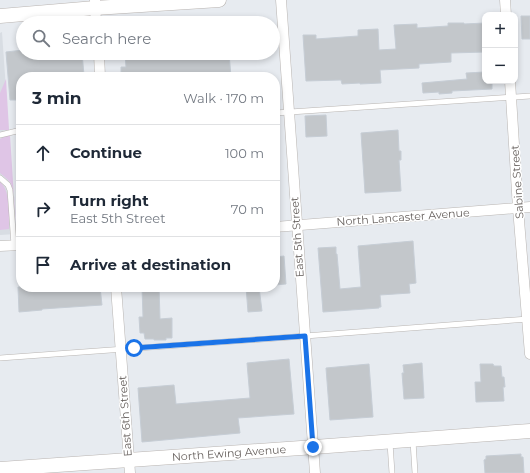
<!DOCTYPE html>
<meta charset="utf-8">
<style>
:root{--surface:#fff;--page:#f6f6f7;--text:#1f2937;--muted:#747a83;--line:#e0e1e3}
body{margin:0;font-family:Montserrat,sans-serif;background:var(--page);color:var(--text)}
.controls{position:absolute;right:12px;top:12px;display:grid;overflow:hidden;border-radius:8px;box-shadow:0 2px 6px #0003}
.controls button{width:36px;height:36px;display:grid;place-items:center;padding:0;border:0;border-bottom:1px solid var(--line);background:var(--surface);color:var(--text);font:20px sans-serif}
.stop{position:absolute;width:12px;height:12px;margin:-9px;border:3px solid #1a73e8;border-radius:50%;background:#fff}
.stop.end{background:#1a73e8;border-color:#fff;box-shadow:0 1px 4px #0008}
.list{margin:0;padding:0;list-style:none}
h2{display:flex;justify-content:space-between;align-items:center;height:52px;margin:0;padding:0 16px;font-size:17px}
h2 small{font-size:13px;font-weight:400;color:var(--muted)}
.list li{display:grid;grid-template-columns:26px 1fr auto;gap:12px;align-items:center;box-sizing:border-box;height:56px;padding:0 16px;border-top:1px solid var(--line)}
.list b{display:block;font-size:15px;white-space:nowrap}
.list p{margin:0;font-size:13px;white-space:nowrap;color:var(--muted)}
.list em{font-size:13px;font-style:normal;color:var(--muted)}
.icon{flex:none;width:22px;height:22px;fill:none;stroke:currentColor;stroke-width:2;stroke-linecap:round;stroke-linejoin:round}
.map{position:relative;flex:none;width:530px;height:473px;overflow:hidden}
.search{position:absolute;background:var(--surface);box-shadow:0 2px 6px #0003;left:16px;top:16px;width:264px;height:44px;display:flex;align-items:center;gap:10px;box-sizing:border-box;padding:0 14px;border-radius:22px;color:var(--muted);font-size:15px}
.panel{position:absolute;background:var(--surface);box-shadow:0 2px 6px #0003;left:16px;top:72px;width:264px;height:220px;border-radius:16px}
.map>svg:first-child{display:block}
.education{fill:#d8dde3}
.green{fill:#dfc5e6}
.building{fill:#c3c7cb;stroke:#c6cdd5}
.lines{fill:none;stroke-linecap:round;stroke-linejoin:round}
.lane-casing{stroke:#b9b5b2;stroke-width:6}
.street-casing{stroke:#b9b5b2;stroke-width:11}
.secondary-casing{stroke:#b9b4b1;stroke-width:15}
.lane{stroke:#fff;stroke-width:5}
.street{stroke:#fff;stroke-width:10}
.secondary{stroke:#fff;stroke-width:14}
.route{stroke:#1a73e8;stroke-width:5}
.labels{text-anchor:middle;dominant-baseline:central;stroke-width:3;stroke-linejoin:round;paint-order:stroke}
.street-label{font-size:11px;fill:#67615e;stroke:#fff}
</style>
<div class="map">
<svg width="530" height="473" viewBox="0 0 530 473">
<rect width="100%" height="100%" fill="#e7ebf0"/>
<!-- education -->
<polygon class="education" points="2,32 16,234 0,235 0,33"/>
<!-- green -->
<g class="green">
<polygon points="6,79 9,130 0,130 0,93"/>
<path d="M10,135L16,229C15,216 16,196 11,184C9,180 4,176 0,173V139L6,136Z"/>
<path d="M0,182C11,191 9,216 9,229L0,230Z"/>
</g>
<!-- building -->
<g class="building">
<polygon points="521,16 530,16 530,39 522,39"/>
<polygon points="448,23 464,23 464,24 485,23 485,52 451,53 451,62 419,64 419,68 380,70 381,83 360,84 360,83 342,84 341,80 306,81 303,35 316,35 316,39 358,36 358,30 378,29 379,50 396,49 394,25 417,24 417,28 448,26"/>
<polygon points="23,50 23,53 82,53 84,75 77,76 77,77 21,77 21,100 10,100 6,52"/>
<polygon points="125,53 229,53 231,77 121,77 121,67 126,67"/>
<polygon points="485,72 485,81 492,81 492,89 452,91 452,93 439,94 439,92 423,93 422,83 467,79 466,73"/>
<polygon points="326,115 327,136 306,137 305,116"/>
<polygon points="398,130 399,151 401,151 401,160 399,160 401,191 365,193 361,133"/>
<polygon points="413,241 416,283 409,284 410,293 380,295 381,307 379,307 379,308 323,312 318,248 336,247 336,254 337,254 340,289 361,287 358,246"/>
<polygon points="284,256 286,284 275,285 275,257"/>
<polygon points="18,287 100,287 102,305 42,309 42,310 19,312"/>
<polygon points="142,287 159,287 160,319 172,318 172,338 166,338 166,340 154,340 154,339 145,339 144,333 140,333 139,317 143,317"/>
<polygon points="246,287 259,287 262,311 248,312"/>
<polygon points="289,359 294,414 238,418 240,433 142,442 138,388 174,385 176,404 250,398 247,363"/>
<polygon points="422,363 424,398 404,399 402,373 404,373 403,365"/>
<polygon points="369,364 373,417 330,420 326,368"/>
<polygon points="480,364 493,364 494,366 501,366 502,377 504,377 505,387 503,387 504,401 476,402 475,382 481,382"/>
<polygon points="521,454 521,457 523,457 524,473 485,473 484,460 486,459 486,456"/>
</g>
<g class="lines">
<defs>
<g id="lane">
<polyline points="275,113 530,96"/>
<polyline points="0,135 21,130"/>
<polyline points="0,178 8,185 10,190 14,245"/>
<polyline points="0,358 305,336 528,319"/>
<polyline points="413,441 415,473"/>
<polyline points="390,443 392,473"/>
</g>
<g id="street">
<polyline points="95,0 96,23"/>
<polyline points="281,0 315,473"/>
<polyline points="505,0 506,15"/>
<polyline points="99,53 100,77"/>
<polyline points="510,81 518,208 530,354"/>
<polyline points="275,227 530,207"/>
<polyline points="0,246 21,245"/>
<polyline points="116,287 130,473"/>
</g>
<g id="secondary">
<polyline points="0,16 95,8 219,0"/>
<polyline points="0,469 301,448 530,431"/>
</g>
</defs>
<!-- lane casing -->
<use href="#lane" class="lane-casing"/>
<!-- street casing -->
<use href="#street" class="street-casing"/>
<!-- secondary casing -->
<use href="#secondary" class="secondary-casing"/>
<!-- lane -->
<use href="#lane" class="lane"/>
<!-- street -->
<use href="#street" class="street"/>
<!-- secondary -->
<use href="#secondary" class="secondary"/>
</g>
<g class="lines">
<!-- route -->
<polyline class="route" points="134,348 305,336 313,447"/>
</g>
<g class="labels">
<!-- street labels -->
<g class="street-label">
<text transform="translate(517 182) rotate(-94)">Sabine Street</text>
<text transform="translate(403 217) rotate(-4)">North Lancaster Avenue</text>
<text transform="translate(297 237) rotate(-94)">East 5th Street</text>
<text transform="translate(125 416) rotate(-94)">East 6th Street</text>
<text transform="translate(229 453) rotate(-4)">North Ewing Avenue</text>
</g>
</g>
</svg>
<div class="controls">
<button>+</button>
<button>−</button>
</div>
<div class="stop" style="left:134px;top:348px"></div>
<div class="stop end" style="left:313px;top:447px"></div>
<div class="search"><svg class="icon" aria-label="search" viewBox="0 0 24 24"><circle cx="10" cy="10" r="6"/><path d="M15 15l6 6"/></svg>Search here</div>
<section class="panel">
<h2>3 min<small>Walk · 170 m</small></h2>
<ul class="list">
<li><svg class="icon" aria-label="ahead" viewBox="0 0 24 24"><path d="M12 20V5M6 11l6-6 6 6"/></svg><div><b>Continue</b></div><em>100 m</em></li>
<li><svg class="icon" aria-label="right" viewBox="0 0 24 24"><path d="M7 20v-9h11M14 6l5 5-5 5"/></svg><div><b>Turn right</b><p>East 5th Street</p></div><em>70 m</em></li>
<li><svg class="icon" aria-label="arrive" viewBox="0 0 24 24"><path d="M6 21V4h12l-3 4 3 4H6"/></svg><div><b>Arrive at destination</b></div></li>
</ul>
</section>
</div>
